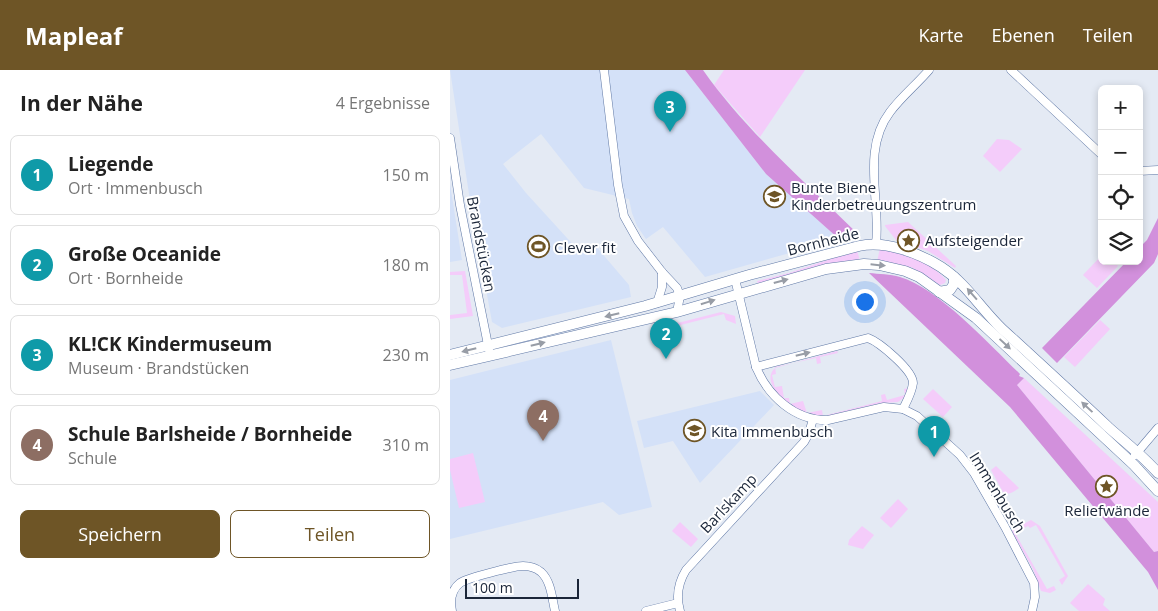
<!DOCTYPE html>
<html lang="de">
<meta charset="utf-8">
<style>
:root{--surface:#fff;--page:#f6f6f6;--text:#222;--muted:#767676;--line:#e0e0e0;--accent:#6e5526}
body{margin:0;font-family:"Open Sans",sans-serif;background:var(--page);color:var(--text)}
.controls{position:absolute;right:15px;top:15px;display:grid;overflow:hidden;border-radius:8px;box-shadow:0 2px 8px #0003}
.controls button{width:45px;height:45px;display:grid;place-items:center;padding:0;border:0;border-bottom:1px solid var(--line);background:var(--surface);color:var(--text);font:25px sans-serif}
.scale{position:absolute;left:15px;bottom:12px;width:114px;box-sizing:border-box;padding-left:5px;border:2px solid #1b2639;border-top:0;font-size:14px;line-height:18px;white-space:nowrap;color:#1b2639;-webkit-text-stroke:4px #fff;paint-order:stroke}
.you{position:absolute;left:414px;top:231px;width:18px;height:18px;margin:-12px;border:4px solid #fff;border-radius:50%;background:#1a73e8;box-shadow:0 0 0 8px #1a73e833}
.badge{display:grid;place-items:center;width:32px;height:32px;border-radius:50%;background:var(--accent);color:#fff;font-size:16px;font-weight:700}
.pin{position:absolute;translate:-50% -41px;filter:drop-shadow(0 1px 2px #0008)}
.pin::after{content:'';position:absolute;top:26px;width:18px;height:15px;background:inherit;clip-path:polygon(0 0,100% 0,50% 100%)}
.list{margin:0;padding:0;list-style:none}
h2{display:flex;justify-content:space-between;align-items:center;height:65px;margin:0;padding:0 20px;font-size:21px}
h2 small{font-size:16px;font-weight:400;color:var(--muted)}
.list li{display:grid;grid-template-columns:32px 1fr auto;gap:15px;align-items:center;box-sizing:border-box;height:80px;margin:0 10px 10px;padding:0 10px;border:1px solid var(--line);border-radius:8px}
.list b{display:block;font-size:19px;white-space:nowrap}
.list p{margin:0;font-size:16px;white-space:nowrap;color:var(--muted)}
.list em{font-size:16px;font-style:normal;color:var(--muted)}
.actions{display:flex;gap:10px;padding:15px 20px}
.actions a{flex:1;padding:11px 0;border:1px solid var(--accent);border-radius:8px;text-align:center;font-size:18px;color:var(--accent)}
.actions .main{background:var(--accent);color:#fff}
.icon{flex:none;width:28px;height:28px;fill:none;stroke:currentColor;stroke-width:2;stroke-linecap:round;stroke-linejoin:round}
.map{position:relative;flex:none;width:708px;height:541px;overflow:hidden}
header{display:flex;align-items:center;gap:30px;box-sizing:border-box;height:70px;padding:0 25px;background:var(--accent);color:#fff}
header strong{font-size:24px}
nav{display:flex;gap:28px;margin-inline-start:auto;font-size:18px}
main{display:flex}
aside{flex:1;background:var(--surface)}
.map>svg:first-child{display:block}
.built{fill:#d4e1f8}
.green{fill:#f4ccfa}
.forest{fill:#d290dc}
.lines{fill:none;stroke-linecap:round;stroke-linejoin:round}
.minor-casing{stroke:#5e77a5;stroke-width:9}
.tertiary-casing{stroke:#5e77a5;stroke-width:11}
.minor{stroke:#fff;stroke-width:8}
.tertiary{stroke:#fff;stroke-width:10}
.oneway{fill:#989da6}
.labels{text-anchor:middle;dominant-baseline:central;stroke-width:4;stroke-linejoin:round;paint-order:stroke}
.poi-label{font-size:15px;fill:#1b2639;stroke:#fff;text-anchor:start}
.street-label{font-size:15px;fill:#1b2639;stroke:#fff}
</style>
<header>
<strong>Mapleaf</strong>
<nav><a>Karte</a><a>Ebenen</a><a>Teilen</a></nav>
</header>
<main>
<aside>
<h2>In der Nähe<small>4 Ergebnisse</small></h2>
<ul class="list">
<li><span class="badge" style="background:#0f9aa8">1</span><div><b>Liegende</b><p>Ort · Immenbusch</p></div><em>150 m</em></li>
<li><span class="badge" style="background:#0f9aa8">2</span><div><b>Große Oceanide</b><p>Ort · Bornheide</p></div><em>180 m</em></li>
<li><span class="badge" style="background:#0f9aa8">3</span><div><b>KL!CK Kindermuseum</b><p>Museum · Brandstücken</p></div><em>230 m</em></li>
<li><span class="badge" style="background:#8d6e63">4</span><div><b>Schule Barlsheide / Bornheide</b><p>Schule</p></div><em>310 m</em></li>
</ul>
<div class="actions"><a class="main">Speichern</a><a>Teilen</a></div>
</aside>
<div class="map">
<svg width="708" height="541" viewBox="0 0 708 541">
<rect width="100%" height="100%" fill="#e4eaf4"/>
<!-- built -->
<g class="built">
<polygon points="0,0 235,0 316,104 389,169 255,207 213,157 196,169 187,156 182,143 179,129 134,118 91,64 53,94 76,123 128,180 144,174 179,215 181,227 52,258 42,252 21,137"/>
<polygon points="0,114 12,190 0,192"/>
<polygon points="161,270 202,437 169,445 153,432 0,469 0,310"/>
<polygon points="310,321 324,335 250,413 223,371 194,378 187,351"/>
</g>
<!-- green -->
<g class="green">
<polygon points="274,0 355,0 310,67 264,15"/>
<polygon points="547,69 559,70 572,79 550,102 533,86"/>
<polygon points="458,152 506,196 505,198 478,181 446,170 435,156 435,155"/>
<path d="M430,178C454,185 479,190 496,210L495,213L490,215L461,197L453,198L427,192Z"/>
<polygon points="407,180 410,191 308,214 307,211 339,203"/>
<polygon points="652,185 652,191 664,191 668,196 647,218 633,205"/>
<polygon points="15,201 23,246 0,249 0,245 17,243 12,205 0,205 0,202"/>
<polygon points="271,242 285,246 286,254 276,250 274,244 203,262 204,269 202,269 200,260"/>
<polygon points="650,250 660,259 625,297 614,287"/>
<path d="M387,281L388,283L370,287L371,293L367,294L366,288L325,297L326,304L322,305L325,317L332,316L334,328H339L340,334L353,331L357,343L372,340L373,346L432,331L431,325L435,324L437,330L455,325L454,319L458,318L456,326L448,332L431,333L381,345C371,346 362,346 353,342C339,336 309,313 325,298Z"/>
<polygon points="574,308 708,432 708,481 704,482 567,315"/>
<polygon points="483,319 502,337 493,347 473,329"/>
<polygon points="23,383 35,432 9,438 0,400 0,389"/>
<path d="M546,396L569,418C564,422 560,424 554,424L541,400Z"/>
<polygon points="448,429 458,439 441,458 430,448"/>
<polygon points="581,450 590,456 618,506 612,515 609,510 615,506 586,455 580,458 578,456 565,463 597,519 604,516 606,520 600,523 591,521 583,499 563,464 562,460"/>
<polygon points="230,452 248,469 241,477 222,461"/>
<polygon points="412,456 424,465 413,479 398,475 399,470"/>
<polygon points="638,514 655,529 653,535 660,541 629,541 620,533"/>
</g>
<!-- forest -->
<g class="forest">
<path d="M235,0H253C295,60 356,113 409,165L389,169L316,104Z"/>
<polygon points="708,148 708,184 704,193 607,293 592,278 677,191 689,191 689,178 697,170"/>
<path d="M419,203C429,204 440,204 450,207C488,218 541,276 570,304L569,306L574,308L567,315L704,482L708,481V520L698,502L560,337Z"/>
</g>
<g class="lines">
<defs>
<g id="minor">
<polyline points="154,0 168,115 174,146 188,171 212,202 227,218 230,226 227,242"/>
<polyline points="561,0 652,85"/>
<polyline points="0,68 10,135 39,280"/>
<polyline points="689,101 708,100"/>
<path d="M426,174C431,131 411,80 440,42C451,27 467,14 479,0"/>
<path d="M285,209L306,297C318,326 345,351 378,350L434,337L453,339L467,346L510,385L524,403L555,457L584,513L585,527L582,541"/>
<polyline points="207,233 212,217 212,202"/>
<path d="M306,297L418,268C429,272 463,300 463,313C462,322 457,331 453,339"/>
<polyline points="685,385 708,358"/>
<path d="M2,541C0,531 1,520 10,513C17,508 64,496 73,496C80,496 85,497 91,502C101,511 102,528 105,541"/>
<polyline points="196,541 228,533"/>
<path d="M230,541C226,527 228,513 236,500L354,372L359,363L363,349"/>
</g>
<g id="tertiary">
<polyline points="489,222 500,220 504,214 504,207"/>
<path d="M0,285L195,236L299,205L409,176C435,170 469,183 491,197C517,214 530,238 552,259C587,291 623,324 658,357C675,372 693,386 708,403"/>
<polyline points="0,295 227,242 376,199 414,194 429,195 455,201 469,207 526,248 684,395 708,421"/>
</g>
</defs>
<!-- minor casing -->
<use href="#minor" class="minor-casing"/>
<!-- tertiary casing -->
<use href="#tertiary" class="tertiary-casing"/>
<!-- minor -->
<use href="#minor" class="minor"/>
<!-- tertiary -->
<use href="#tertiary" class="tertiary"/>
</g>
<!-- one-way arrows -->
<defs><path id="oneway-solid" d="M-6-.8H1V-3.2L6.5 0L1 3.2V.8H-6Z" transform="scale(1.25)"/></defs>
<g class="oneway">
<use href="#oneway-solid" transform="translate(428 195) rotate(6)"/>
<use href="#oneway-solid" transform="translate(331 211) rotate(-15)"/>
<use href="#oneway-solid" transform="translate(522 224) rotate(-131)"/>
<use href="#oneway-solid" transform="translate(258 232) rotate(-17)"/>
<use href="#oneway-solid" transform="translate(162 245) rotate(166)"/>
<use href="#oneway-solid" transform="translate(88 274) rotate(-14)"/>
<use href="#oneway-solid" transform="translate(555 274) rotate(43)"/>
<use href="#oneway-solid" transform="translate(19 280) rotate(166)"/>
<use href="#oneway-solid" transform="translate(353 284) rotate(-14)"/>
<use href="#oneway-solid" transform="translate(637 337) rotate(-137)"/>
</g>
<!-- icons -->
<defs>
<symbol id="school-ring" viewBox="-11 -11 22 22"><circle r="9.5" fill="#fff" stroke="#6e5526" stroke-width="1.5"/><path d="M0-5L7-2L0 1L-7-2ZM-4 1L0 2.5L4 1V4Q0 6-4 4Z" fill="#6e5526"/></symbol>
<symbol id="sight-ring" viewBox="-11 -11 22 22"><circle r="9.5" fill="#fff" stroke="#6e5526" stroke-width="1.5"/><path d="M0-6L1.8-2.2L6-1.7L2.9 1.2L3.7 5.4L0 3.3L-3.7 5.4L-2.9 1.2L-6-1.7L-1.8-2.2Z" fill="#6e5526"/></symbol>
<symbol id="stadium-ring" viewBox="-11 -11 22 22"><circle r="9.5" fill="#fff" stroke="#6e5526" stroke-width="1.5"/><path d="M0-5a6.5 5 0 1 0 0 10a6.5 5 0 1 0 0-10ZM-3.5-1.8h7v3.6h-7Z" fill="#6e5526"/></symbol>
</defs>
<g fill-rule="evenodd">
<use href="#school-ring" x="312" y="114" width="25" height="25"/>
<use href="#sight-ring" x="446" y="158" width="25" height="25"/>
<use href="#stadium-ring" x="76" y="164" width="25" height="25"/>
<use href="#school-ring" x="232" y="348" width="25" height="25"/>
<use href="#sight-ring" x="644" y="404" width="25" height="25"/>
</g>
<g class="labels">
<!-- poi labels -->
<g class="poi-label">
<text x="341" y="117">Bunte Biene<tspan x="341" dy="17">Kinderbetreuungszentrum</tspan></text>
<text x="475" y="170">Aufsteigender</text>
<text x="104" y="177">Clever fit</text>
<text x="261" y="361">Kita Immenbusch</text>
<text x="657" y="440" text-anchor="middle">Reliefwände</text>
</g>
<!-- street labels -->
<g class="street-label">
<text transform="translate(373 171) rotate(-14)">Bornheide</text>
<text transform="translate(32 174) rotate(79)">Brandstücken</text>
<text transform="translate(548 422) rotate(58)">Immenbusch</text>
<text transform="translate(278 433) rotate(-47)">Barlskamp</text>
</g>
</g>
</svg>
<div class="controls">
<button>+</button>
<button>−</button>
<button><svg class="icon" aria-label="locate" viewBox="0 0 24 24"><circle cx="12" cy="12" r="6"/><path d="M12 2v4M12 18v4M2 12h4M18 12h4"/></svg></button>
<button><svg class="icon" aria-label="layers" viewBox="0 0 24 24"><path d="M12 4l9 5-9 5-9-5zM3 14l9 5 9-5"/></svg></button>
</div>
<div class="scale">100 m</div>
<div class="you"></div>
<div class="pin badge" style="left:484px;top:387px;background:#0f9aa8">1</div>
<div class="pin badge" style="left:216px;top:289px;background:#0f9aa8">2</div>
<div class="pin badge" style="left:220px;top:62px;background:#0f9aa8">3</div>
<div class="pin badge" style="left:93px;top:371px;background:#8d6e63">4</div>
</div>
</main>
